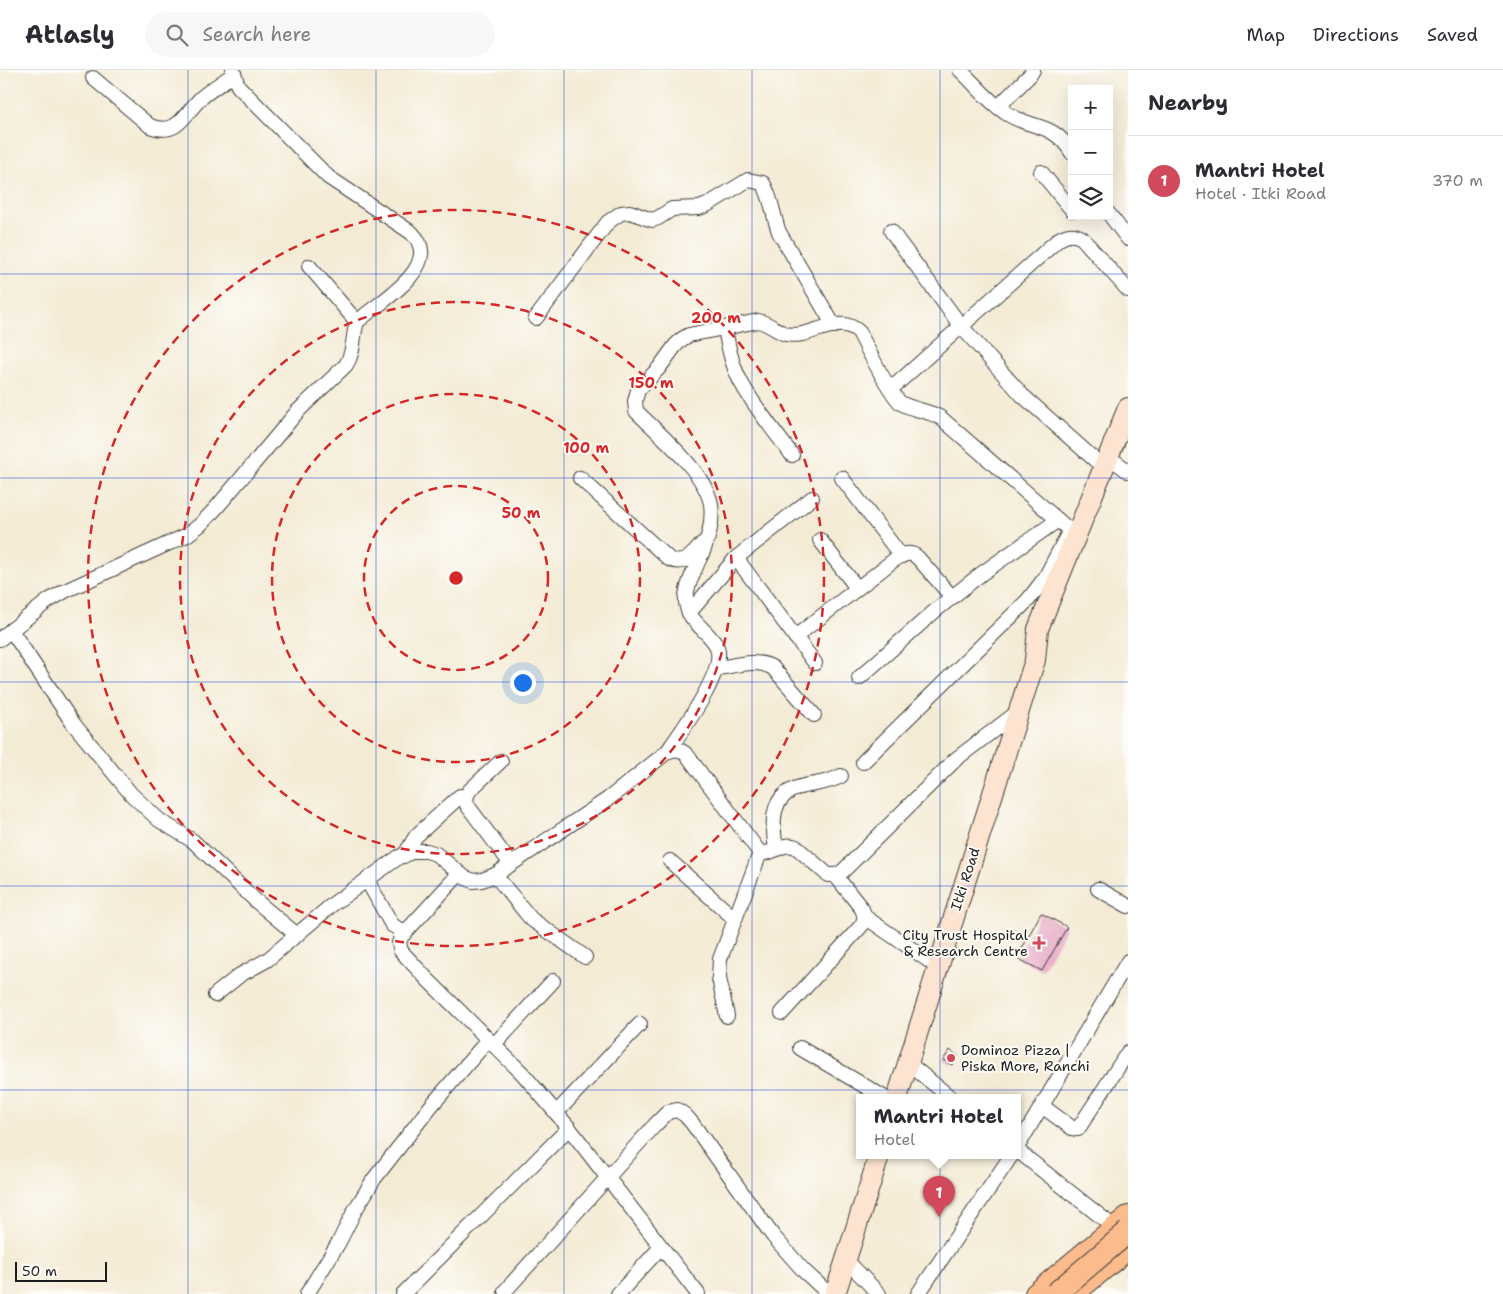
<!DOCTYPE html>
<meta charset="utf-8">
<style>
:root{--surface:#fff;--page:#f7f7f7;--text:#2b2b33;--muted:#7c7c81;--line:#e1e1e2;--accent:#d1495b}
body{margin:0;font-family:"Shantell Sans",sans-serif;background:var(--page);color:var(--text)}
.controls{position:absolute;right:15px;top:15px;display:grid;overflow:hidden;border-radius:0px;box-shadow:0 5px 20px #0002}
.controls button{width:45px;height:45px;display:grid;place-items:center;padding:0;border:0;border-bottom:1px solid var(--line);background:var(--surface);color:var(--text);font:25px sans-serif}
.scale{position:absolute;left:15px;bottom:12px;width:92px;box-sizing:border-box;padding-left:5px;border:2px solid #1c1c1c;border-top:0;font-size:14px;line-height:18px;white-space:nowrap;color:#1c1c1c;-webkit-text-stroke:4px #fdfcf7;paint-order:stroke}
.you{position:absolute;left:522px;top:612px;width:18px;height:18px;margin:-12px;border:4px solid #fff;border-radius:50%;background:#1a73e8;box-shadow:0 0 0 8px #1a73e833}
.badge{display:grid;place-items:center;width:32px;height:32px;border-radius:50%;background:var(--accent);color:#fff;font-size:16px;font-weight:700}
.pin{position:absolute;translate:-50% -41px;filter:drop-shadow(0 1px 2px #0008)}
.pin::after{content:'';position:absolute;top:26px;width:18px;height:15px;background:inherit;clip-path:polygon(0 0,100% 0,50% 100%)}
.popup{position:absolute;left:856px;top:1024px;width:165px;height:65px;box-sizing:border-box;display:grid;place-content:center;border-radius:0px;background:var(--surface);filter:drop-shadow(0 1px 4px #0005);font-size:16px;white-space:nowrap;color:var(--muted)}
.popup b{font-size:19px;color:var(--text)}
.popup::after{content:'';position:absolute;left:50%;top:100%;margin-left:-10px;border:10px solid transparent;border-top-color:var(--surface)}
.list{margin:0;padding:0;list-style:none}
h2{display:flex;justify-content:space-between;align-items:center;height:65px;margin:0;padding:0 20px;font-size:21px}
h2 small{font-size:16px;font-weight:400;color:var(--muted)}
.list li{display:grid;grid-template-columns:32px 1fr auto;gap:15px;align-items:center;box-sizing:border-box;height:90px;padding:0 20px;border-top:1px solid var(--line)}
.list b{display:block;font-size:19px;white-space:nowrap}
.list p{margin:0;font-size:16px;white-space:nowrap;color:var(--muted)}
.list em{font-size:16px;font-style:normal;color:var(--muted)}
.icon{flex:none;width:28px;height:28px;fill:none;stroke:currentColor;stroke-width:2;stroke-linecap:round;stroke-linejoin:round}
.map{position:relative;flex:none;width:1128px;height:1224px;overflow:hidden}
header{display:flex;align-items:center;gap:30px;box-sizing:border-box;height:70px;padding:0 25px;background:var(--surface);border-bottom:1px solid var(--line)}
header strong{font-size:24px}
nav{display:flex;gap:28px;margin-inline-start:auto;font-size:18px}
.search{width:350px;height:45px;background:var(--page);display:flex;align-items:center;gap:12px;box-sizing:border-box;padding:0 18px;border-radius:28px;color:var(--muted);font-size:19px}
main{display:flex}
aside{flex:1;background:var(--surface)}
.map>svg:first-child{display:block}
.building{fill:#e6a5c3}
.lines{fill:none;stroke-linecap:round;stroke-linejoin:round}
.street-casing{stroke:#3c3b38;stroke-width:16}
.secondary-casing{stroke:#3c3b38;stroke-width:22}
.primary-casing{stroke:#3c3b38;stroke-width:24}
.street{stroke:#fff;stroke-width:14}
.secondary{stroke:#fde4d1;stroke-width:20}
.primary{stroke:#fbbb8c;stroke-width:22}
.primary-bridge-casing{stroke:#3c3b38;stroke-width:24;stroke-linecap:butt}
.primary-bridge{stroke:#fbbb8c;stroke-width:22}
.grid{fill:none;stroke:#1d4ed8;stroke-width:1;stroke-opacity:0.55}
.ring{fill:none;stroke:#d62828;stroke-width:2.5;stroke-dasharray:9 6}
.poi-dot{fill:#d1495b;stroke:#fdfcf7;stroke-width:2}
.labels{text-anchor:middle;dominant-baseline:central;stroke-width:4;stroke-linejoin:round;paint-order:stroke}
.street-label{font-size:14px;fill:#1c1c1c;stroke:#fdfcf7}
.poi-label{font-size:14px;fill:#1c1c1c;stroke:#fdfcf7;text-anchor:end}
.centre{fill:#d62828;stroke:#fdfcf7;stroke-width:2.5}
.ring-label{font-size:15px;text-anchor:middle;font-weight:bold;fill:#d62828;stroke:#fdfcf7;stroke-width:4;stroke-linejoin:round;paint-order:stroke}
</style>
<header>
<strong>Atlasly</strong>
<div class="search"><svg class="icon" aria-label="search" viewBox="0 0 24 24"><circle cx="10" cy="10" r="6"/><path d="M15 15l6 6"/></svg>Search here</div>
<nav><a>Map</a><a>Directions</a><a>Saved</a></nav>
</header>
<main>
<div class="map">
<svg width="1128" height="1224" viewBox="0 0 1128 1224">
<rect width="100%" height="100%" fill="#fdfcf7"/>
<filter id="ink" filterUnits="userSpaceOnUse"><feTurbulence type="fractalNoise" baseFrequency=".02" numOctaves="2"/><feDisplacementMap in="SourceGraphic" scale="10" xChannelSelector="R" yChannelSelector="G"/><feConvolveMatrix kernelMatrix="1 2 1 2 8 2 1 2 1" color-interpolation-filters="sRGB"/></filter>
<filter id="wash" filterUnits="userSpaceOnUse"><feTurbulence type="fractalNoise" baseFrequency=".0096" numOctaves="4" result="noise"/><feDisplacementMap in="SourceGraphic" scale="20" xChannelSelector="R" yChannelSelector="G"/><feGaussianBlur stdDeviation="1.12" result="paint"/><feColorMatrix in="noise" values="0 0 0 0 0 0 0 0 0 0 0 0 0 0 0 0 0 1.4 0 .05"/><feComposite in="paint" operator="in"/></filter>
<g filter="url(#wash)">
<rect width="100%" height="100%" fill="#f4ebd5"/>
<g id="blocks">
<!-- building -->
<g class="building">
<polygon points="1041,843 1067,857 1042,901 1017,888"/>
<polygon points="950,980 958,986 952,995 943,990"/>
</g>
</g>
</g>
<g filter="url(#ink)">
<use href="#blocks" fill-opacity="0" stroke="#3c3b38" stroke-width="1"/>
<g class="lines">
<defs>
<g id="street">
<path d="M960,0C975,14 989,32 1006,43C1032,60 1053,51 1072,83"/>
<path d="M93,8L150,56C178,67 184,44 201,28C211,19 223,12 234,4"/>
<polyline points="998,37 1030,5 1033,0"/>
<polyline points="1041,102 1072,140"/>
<polyline points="1109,144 1128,169"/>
<polyline points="891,161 961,256 1022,325 1103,397"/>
<polyline points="309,196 357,252"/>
<path d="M536,248L608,152L621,143L630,142L652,150L658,148L672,139L699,138L707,135L748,110L763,113C772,128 773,146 779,162L834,256"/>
<path d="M725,258C728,277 732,297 742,314C755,338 776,363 792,385"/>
<path d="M891,319L1059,169C1068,164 1073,163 1082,168L1128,220"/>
<polyline points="1117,393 1128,401"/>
<path d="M580,408L669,489C686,497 692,484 703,473"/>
<polyline points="842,408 901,486"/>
<polyline points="820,470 857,518"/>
<polyline points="736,488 815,593"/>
<polyline points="689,543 736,488 812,428"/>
<polyline points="11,560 72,652 131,724 159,750 193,771 256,831 297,865"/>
<path d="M795,567L894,490C903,485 910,480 918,488L952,527"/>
<path d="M0,569L48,531L65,521L187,465L200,455L217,437L298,341L346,295C355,281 352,267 357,252C375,235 433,203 419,173C418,169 414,166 412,163L328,107L238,16L233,0"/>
<path d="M717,598C734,596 758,588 773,598L814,645"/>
<polyline points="859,608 936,540 981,504 1058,450"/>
<path d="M667,682C681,662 729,598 716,575C707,559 688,552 686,532C684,518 698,493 704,479C709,466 713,449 711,434C705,402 658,363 636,341L635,331L638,320L659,298L675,276L682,269L689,265L758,251C769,253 776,261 786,264C810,270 838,242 859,262C866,276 891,326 901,333C912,340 928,340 941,348L1075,465"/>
<polyline points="501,691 469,721 466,728 467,735 511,794"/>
<polyline points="863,692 1028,530 1045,508 1068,464"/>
<path d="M776,779C772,754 769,726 800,717C815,713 826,714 841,706"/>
<polyline points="404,786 416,766 460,726"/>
<polyline points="670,791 735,849"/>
<polyline points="459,804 401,867 399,873 401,881 427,909 523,1004 569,1058 698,1224"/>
<polyline points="495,805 531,849 585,887"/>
<polyline points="367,810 392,855 402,861 401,867"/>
<polyline points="1098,819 1128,836"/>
<polyline points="865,847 938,897"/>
<path d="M215,925L240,905L267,890L333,834L399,787L415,781H427L436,784L464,807L473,811L482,810L495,805L608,729L667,682C676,678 680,679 687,685L760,783C774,785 782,771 796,777L828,805H835L842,802L956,689L1019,641"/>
<polyline points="782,943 862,855 865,847 862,839 835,805"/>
<polyline points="727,946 719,908 720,889 760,783"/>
<polyline points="494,975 553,911"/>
<polyline points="800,978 885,1028"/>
<polyline points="908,993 951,1028"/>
<polyline points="1042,1036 1072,1058 1078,1059 1128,982"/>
<polyline points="556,1043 640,954"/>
<polyline points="1018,1076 1128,891"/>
<polyline points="1018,1081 1119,1161"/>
<polyline points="846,1190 879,1224"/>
<polyline points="505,1221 655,1055 668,1042 677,1040 685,1045 692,1053 773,1166 804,1201 829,1224"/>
<polyline points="307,1224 339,1172 355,1140 374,1109 431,1036 488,970"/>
<polyline points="403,1224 569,1058"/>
<polyline points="618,1224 661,1177"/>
<polyline points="918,1224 1011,1086"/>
</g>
<g id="secondary">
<polyline points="897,1028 1035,590 1038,559 1128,338"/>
<polyline points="835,1224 879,1086"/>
</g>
<g id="primary">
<polyline points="1036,1224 1128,1147"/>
<polyline points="1073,1224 1128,1178"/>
</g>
</defs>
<!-- street casing -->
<use href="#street" class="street-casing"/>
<!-- secondary casing -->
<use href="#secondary" class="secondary-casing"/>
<!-- primary casing -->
<use href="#primary" class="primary-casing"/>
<!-- street -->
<use href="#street" class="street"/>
<!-- secondary -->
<use href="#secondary" class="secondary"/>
<!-- primary -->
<use href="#primary" class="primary"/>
<defs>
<polyline id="primary-bridge" points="1055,1224 1128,1162"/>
</defs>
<!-- primary-bridge casing -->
<use href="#primary-bridge" class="primary-bridge-casing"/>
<!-- primary-bridge -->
<use href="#primary-bridge" class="primary-bridge"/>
</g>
</g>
<!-- grid -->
<path class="grid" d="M188,0V1224M376,0V1224M564,0V1224M752,0V1224M940,0V1224M0,204H1128M0,408H1128M0,612H1128M0,816H1128M0,1020H1128"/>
<!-- distance rings -->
<g class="ring">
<circle cx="456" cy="508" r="92"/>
<circle cx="456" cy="508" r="184"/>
<circle cx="456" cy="508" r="276"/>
<circle cx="456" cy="508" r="368"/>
</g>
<!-- markers -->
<g class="poi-dot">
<path d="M1036.5 865.5h5v5h5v5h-5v5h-5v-5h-5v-5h5z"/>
<circle cx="951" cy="988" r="5"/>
</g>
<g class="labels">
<!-- street labels -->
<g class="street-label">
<text transform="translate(965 809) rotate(-72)">Itki Road</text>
</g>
<!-- poi labels -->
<g class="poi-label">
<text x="1028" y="865">City Trust Hospital<tspan x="1028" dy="16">&amp; Research Centre</tspan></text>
<text x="961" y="980" text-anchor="start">Dominoz Pizza |<tspan x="961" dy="16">Piska More, Ranchi</tspan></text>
</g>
</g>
<circle cx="456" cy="508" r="8" class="centre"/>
<g class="ring-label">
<text x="716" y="253">200 m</text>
<text x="651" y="318">150 m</text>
<text x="586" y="383">100 m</text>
<text x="521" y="448">50 m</text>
</g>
</svg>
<div class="controls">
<button>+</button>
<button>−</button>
<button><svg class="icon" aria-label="layers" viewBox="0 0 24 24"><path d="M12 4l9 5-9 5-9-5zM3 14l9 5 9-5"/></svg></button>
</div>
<div class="scale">50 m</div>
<div class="you"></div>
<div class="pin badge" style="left:939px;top:1147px">1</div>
<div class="popup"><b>Mantri Hotel</b>Hotel</div>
</div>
<aside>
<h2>Nearby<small></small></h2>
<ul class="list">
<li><span class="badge">1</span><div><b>Mantri Hotel</b><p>Hotel · Itki Road</p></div><em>370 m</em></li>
</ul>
</aside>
</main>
